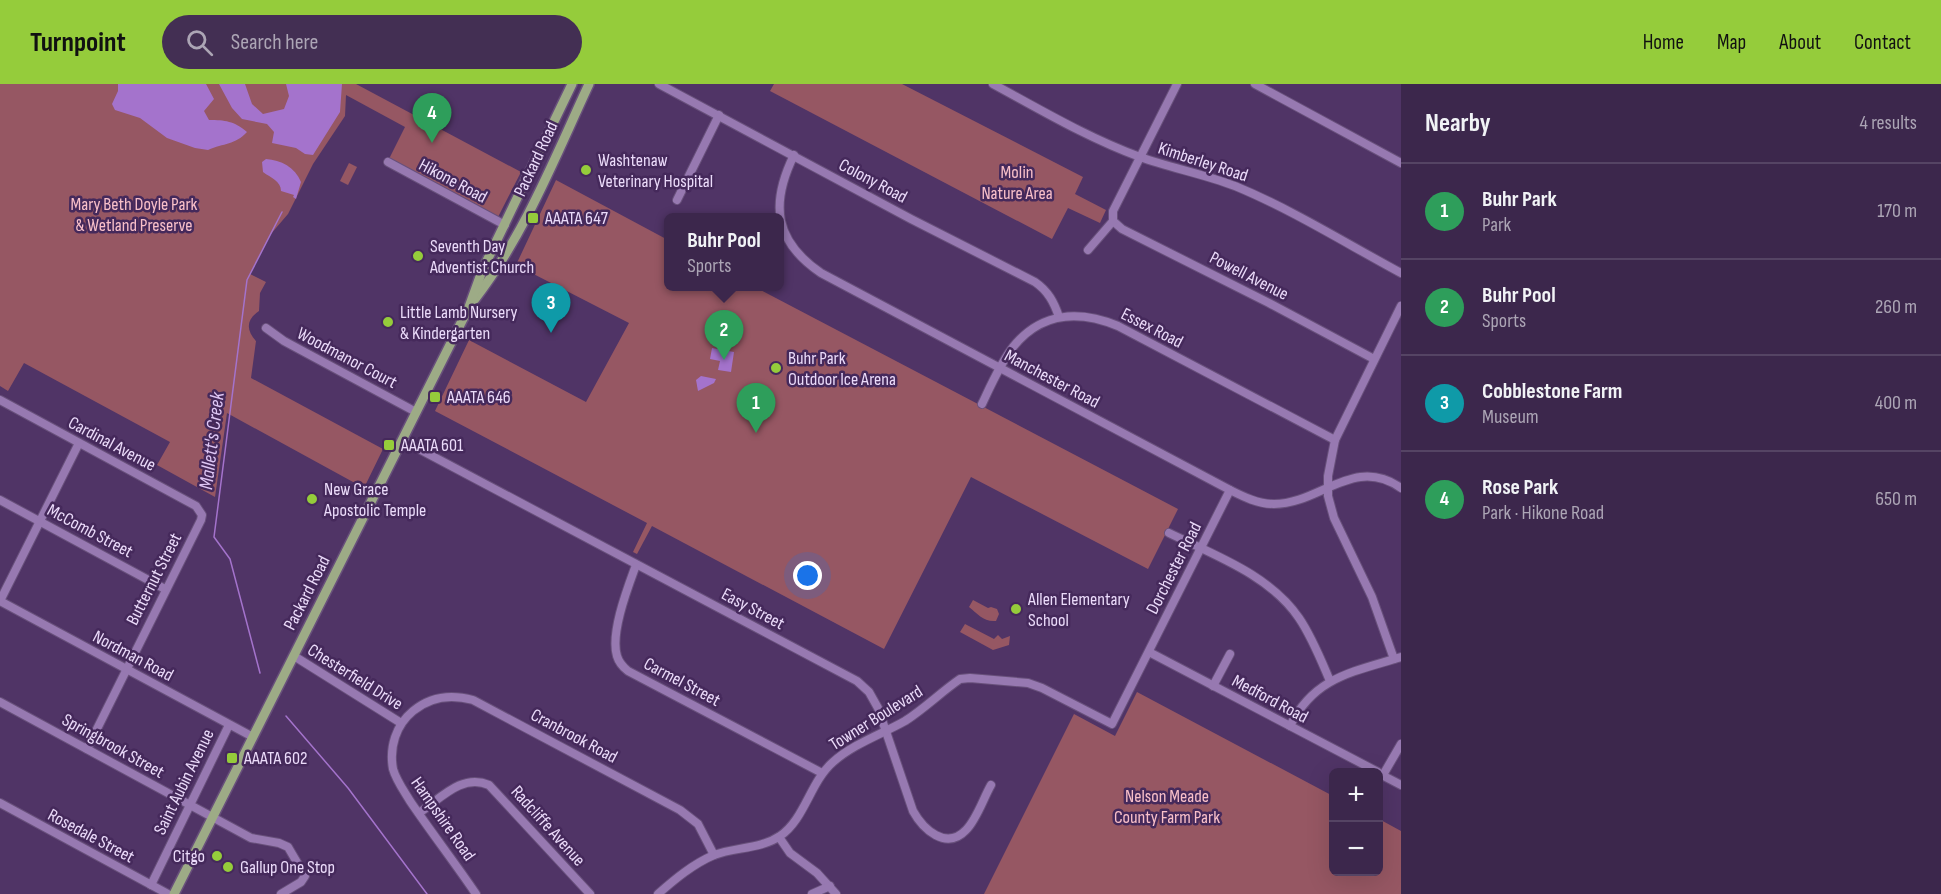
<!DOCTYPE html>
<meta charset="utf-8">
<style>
:root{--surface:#3c274c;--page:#432f53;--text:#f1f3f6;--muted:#aca5b5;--line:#554464;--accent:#95cc3b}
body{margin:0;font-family:"Sofia Sans Condensed",sans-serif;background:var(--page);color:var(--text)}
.controls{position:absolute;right:18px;bottom:18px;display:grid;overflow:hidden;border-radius:9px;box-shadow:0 6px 24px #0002}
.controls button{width:54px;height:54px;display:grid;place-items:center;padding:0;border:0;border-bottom:2px solid var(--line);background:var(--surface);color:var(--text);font:30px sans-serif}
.you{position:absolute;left:808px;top:492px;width:21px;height:21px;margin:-15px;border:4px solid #fff;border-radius:50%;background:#1a73e8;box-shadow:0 0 0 9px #1a73e833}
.badge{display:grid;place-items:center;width:39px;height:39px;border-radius:50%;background:var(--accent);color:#fff;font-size:20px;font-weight:700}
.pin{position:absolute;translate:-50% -50px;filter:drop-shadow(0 2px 3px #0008)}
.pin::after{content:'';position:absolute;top:32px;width:21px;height:18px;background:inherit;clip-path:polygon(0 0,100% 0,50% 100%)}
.popup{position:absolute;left:664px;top:129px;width:120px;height:78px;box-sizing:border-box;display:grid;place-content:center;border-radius:9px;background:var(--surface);filter:drop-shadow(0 2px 4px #0005);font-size:20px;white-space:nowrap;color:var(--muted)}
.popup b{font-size:22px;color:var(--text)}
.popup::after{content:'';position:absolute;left:50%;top:100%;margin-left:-12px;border:12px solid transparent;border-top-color:var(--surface)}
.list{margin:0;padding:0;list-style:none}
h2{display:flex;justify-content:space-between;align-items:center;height:78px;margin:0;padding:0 24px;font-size:26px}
h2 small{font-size:20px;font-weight:400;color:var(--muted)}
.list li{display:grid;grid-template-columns:39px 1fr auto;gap:18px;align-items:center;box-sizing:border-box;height:96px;padding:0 24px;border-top:2px solid var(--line)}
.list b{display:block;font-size:22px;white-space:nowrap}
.list p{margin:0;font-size:20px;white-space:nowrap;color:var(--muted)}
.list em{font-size:20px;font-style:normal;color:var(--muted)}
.icon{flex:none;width:33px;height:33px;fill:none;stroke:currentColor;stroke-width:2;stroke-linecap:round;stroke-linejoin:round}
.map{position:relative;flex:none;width:1401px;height:810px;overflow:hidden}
header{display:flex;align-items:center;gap:36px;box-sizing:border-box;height:84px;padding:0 30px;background:var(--accent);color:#111}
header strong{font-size:28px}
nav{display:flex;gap:33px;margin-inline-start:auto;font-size:21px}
.search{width:420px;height:54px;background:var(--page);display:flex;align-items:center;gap:15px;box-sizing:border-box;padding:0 21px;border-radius:33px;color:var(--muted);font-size:22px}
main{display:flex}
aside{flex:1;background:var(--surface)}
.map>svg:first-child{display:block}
.green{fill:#965763}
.water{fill:#a473cc}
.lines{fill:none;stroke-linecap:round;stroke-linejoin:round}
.stream{stroke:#a473cc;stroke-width:1.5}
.minor-casing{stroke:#68507b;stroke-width:10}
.major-casing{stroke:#68507b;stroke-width:12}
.minor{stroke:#9779b1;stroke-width:8}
.major{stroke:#9dab86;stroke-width:9}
.poi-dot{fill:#95cc3b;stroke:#45295b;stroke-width:2}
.labels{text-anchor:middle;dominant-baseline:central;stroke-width:5;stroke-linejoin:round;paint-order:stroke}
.street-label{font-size:18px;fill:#ebdbfa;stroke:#45295b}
.poi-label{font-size:18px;fill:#ebdbfa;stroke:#45295b;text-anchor:start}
.park-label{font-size:18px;fill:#f9c0c9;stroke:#45295b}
.water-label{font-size:20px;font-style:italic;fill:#dfc7f5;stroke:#45295b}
</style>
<header>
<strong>Turnpoint</strong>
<div class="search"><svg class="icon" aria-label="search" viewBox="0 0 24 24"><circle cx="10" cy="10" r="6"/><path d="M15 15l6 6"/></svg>Search here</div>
<nav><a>Home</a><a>Map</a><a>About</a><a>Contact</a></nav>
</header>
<main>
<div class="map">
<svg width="1401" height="810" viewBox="0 0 1401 810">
<rect width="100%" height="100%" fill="#503466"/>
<!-- green -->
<g class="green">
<path d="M0,0H356L521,88L498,133L389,75L405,43L346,11L345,32L313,80L288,130L270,151L250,190L266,198L260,209L259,227C246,236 246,246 256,257L251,294L383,365L364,404L227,329L215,413L157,381L170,358L24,279L8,307L0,302Z"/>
<polygon points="774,0 902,0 1083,93 1075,110 1106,126 1100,139 1068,124 1052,155 770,7"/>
<polygon points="349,79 357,83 348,101 340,97"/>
<polygon points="556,96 668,156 668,202 755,203 1178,425 1148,485 971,393 884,565 652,442 637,470 633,468 647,439 435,327 469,256 586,318 629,239 516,181"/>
<path d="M973,516L988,524L991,523L997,525L999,530L996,537C983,538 978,530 969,523Z"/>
<polygon points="965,540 994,555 998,551 1002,555 1010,552 1009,561 993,566 960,548"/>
<polygon points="1137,608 1333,712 1334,788 1378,788 1379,735 1401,747 1401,810 984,810 1074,630 1115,652"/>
</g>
<!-- water -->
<g class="water">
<path d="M118,0H206L214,15L204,27L209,36C225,36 234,37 247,48C235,61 224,59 208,66L195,64L167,54L140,34L115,26L112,20L118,7Z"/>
<polygon points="219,0 245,0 252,20 263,30 284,25 289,12 286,0 342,0 340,28 313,71 305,70 296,64 272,59 274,48 267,40 242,35 232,24"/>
<path d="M266,75C281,76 295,83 301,98L296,115L293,113L294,111L281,107C281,97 271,94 263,88L262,78Z"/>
<polygon points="712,264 734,268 731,288 718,286 720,277 710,275"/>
<polygon points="701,292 716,295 714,299 698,307 696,296"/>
</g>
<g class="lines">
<!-- stream -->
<g class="stream">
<polyline points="260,589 230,475 214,453 247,196 282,128"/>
<polyline points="286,632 348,704 427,810"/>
</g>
<defs>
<g id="minor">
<path d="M659,0L911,135L1035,198C1048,207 1054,218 1059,233"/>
<path d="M993,0C1041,26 1088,54 1140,73C1171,84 1204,90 1235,102C1293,126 1347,160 1401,189"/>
<polyline points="1177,0 1113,127 1113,137 1122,145 1269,219 1374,275"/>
<polyline points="1255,0 1401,79"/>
<path d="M794,71C770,120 774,157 821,189L1230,406C1244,413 1258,420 1274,420C1320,420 1354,371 1401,404"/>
<polyline points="388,78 505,141"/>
<polyline points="677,116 719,31"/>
<polyline points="1088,166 1113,137"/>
<polyline points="266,244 284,257 416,328"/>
<polyline points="0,316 196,422 202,431 201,436 87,665"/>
<path d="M982,320C991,301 1000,280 1013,263C1041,228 1079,226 1118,242L1335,356"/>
<path d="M402,356L857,597L869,608L878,624L913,727C923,745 946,767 966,746C977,735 983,715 991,701"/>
<polyline points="0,416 165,505"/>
<path d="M1169,449C1214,471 1270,491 1299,534C1312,553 1321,576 1330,597"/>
<path d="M636,481C628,503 610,549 617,572C619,579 623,583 628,587L822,689"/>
<polyline points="0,517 253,653"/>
<polyline points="0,517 79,359"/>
<polyline points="1149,568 1378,688"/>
<polyline points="294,572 401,639"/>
<polyline points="1394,575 1372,513 1334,434 1328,412 1328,392 1335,356 1401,222"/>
<polyline points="1213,602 1230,570"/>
<polyline points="0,618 251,754 279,759 288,763 305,792 301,798 281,810"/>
<path d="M1290,642C1314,593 1353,588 1401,573"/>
<polyline points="1378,689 1401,701"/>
<polyline points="1383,691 1401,660"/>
<polyline points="0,719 168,810"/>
<path d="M419,729C440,715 462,689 489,701L590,810"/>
<polyline points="779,753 790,769 817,789 836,810"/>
<polyline points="151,801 229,641"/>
<path d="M476,810C455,779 431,748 410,717C404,707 396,696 393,685C389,663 396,641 413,627C431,612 451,610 473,616L680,726L698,740L714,771"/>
<path d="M658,810C675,795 693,780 714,771C735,763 761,765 780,752C805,735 810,698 833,678C853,660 882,650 905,637C924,625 941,608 960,595L970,594L1028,599L1042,604L1112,640L1230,406"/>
<polyline points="812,810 830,802"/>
</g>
<g id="major">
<path d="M475,215C525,150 555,73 589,0"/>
<polyline points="174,810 469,223 482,187 572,0"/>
</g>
</defs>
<!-- minor casing -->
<use href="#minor" class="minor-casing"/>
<!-- major casing -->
<use href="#major" class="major-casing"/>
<!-- minor -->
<use href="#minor" class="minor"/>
<!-- major -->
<use href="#major" class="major"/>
</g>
<!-- markers -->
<g class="poi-dot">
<circle cx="586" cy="86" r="6"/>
<rect x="527" y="128" width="12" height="12" rx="3"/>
<circle cx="418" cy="172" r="6"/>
<circle cx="388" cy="238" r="6"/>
<circle cx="776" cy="284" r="6"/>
<rect x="429" y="307" width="12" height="12" rx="3"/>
<rect x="383" y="355" width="12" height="12" rx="3"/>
<circle cx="312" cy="415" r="6"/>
<circle cx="1016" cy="525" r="6"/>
<rect x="226" y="668" width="12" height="12" rx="3"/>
<circle cx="217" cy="772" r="6"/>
<circle cx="228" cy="783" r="6"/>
</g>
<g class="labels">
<!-- street labels -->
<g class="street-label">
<text transform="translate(536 75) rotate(-65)">Packard Road</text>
<text transform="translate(1203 78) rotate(18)">Kimberley Road</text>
<text transform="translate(453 97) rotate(28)">Hikone Road</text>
<text transform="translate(873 97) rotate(28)">Colony Road</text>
<text transform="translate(1249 192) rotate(27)">Powell Avenue</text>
<text transform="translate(1152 244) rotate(27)">Essex Road</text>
<text transform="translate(347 274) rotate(28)">Woodmanor Court</text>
<text transform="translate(1052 295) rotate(28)">Manchester Road</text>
<text transform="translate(112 360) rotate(28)">Cardinal Avenue</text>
<text transform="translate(90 447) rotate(28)">McComb Street</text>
<text transform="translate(1174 484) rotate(-63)">Dorchester Road</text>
<text transform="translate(154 495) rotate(-63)">Butternut Street</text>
<text transform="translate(307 509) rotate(-63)">Packard Road</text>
<text transform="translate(753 525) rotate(28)">Easy Street</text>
<text transform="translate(133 572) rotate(28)">Nordman Road</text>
<text transform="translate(355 593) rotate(32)">Chesterfield Drive</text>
<text transform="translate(682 598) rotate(28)">Carmel Street</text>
<text transform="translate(1270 615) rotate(28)">Medford Road</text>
<text transform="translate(876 634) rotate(-32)">Towner Boulevard</text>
<text transform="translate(574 652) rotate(28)">Cranbrook Road</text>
<text transform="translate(113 662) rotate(29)">Springbrook Street</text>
<text transform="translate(184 698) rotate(-64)">Saint Aubin Avenue</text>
<text transform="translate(443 735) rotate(55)">Hampshire Road</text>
<text transform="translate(548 742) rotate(48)">Radcliffe Avenue</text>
<text transform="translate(91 752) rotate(28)">Rosedale Street</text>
</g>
<!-- poi labels -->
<g class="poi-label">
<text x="598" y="76">Washtenaw<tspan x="598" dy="21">Veterinary Hospital</tspan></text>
<text x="545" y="134">AAATA 647</text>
<text x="430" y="162">Seventh Day<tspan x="430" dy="21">Adventist Church</tspan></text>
<text x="400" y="228">Little Lamb Nursery<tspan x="400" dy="21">&amp; Kindergarten</tspan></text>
<text x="788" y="274">Buhr Park<tspan x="788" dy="21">Outdoor Ice Arena</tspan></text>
<text x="447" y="313">AAATA 646</text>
<text x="401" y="361">AAATA 601</text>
<text x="324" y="405">New Grace<tspan x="324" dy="21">Apostolic Temple</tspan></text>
<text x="1028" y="515">Allen Elementary<tspan x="1028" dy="21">School</tspan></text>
<text x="244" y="674">AAATA 602</text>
<text x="205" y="772" text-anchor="end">Citgo</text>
<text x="240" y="783">Gallup One Stop</text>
</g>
<!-- park labels -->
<g class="park-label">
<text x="1017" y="88">Molin<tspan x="1017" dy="21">Nature Area</tspan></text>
<text x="134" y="120">Mary Beth Doyle Park<tspan x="134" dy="21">&amp; Wetland Preserve</tspan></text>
<text x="1167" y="712">Nelson Meade<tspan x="1167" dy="21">County Farm Park</tspan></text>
</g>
<!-- water labels -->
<g class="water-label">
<text transform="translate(212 357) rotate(-83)">Mallett's Creek</text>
</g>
</g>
</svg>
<div class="controls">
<button>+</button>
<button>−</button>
</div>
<div class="you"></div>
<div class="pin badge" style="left:756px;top:349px;background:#2e9e5b">1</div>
<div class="pin badge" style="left:724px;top:276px;background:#2e9e5b">2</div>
<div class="popup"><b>Buhr Pool</b>Sports</div>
<div class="pin badge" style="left:551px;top:249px;background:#0f9aa8">3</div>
<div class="pin badge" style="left:432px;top:59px;background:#2e9e5b">4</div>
</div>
<aside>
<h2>Nearby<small>4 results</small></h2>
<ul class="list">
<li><span class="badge" style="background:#2e9e5b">1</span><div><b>Buhr Park</b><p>Park</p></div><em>170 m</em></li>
<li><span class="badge" style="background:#2e9e5b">2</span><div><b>Buhr Pool</b><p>Sports</p></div><em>260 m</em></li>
<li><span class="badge" style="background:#0f9aa8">3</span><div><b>Cobblestone Farm</b><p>Museum</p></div><em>400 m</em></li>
<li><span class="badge" style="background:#2e9e5b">4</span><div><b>Rose Park</b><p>Park · Hikone Road</p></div><em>650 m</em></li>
</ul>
</aside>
</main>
